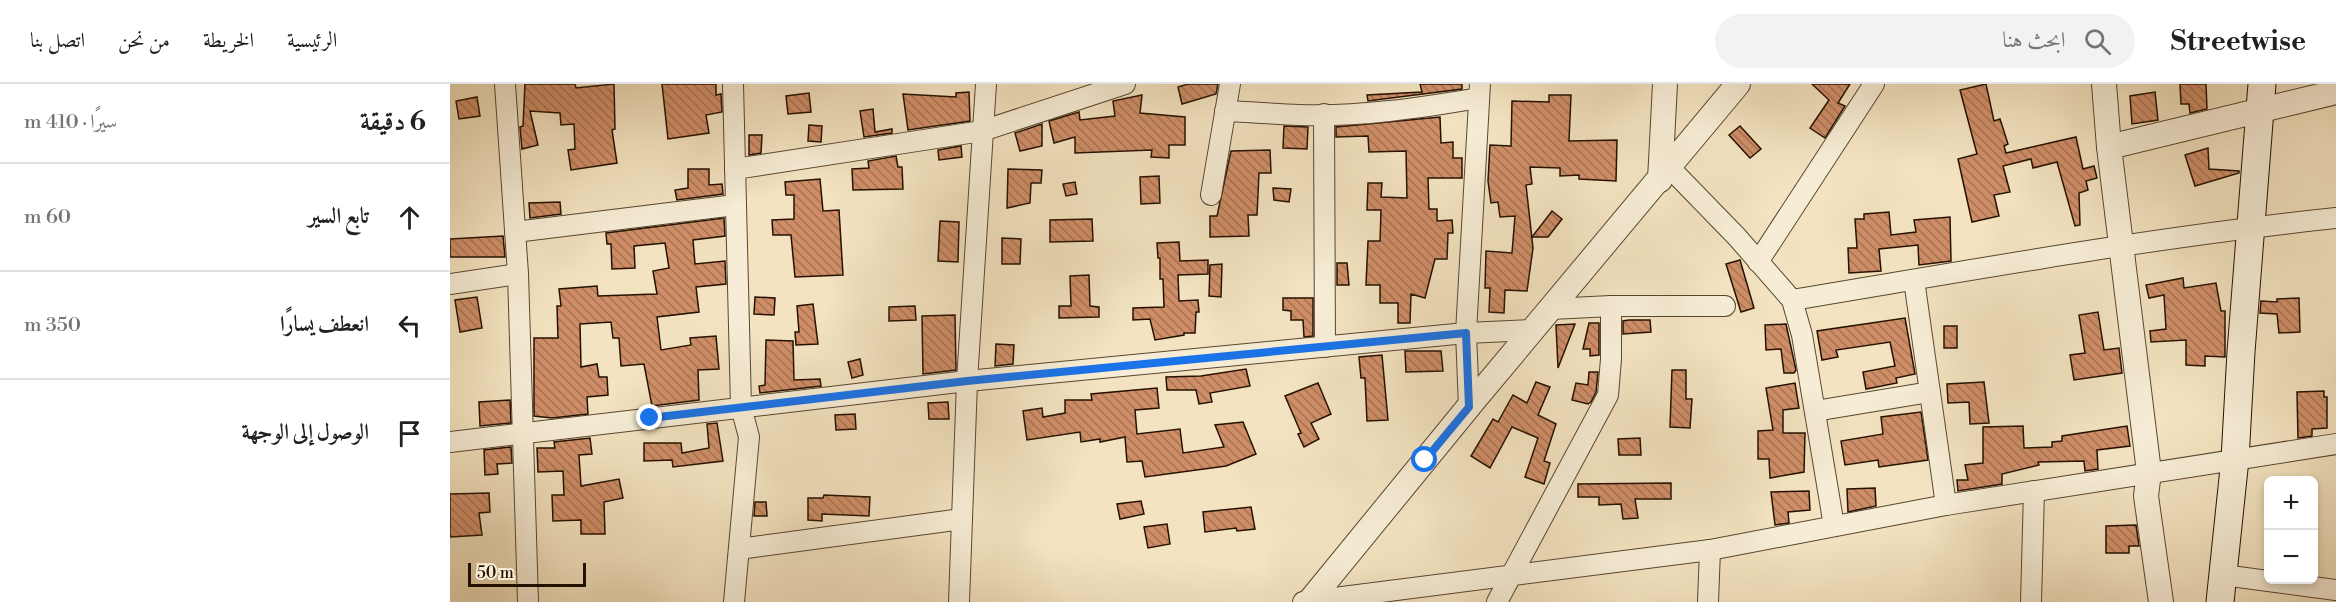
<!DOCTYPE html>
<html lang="ar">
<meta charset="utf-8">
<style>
:root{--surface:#fff;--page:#f2f2f2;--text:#202124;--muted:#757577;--line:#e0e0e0}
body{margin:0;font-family:"Libre Bodoni",Amiri,serif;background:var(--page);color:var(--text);direction:rtl}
.controls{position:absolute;right:18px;bottom:18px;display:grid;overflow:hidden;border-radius:9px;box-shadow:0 3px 9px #0003}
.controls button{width:54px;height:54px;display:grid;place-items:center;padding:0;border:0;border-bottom:2px solid var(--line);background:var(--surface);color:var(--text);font:30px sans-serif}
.scale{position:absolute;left:18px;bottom:15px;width:118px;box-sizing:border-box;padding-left:6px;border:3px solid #251100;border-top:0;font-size:16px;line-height:21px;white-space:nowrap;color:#251100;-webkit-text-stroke:4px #f7edd6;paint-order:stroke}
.stop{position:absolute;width:18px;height:18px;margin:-14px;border:4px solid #1a73e8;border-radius:50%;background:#fff}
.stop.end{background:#1a73e8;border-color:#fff;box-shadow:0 2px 6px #0008}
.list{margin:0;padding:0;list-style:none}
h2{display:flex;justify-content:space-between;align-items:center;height:78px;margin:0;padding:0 24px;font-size:26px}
h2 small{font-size:20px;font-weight:400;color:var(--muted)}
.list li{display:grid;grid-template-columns:39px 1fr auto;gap:18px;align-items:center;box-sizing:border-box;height:108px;padding:0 24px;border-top:2px solid var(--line)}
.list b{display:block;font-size:22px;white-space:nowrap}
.list em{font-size:20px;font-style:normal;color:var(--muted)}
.icon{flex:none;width:33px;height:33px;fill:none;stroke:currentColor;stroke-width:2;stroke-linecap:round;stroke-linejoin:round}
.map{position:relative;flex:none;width:1886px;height:518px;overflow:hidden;direction:ltr}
header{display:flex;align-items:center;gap:36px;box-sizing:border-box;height:84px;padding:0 30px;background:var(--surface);border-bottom:2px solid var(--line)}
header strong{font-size:28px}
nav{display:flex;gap:33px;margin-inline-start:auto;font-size:21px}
.search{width:420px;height:54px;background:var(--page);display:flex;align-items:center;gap:15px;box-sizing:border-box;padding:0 21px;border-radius:33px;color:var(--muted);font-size:22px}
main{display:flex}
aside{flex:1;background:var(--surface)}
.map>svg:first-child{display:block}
.building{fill:url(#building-back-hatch);stroke:#251100;stroke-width:1.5}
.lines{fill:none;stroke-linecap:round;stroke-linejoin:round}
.minor-casing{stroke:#584630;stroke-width:22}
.tertiary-casing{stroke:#584630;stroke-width:26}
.secondary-casing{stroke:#251100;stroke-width:29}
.minor{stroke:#f7edd6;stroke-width:20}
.tertiary{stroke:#f7edd6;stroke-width:24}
.secondary{stroke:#f7edd6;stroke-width:27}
.route{stroke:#1a73e8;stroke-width:8}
</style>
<header>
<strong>Streetwise</strong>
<div class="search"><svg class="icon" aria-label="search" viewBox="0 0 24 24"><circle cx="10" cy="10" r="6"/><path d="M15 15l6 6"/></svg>ابحث هنا</div>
<nav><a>الرئيسية</a><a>الخريطة</a><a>من نحن</a><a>اتصل بنا</a></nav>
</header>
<main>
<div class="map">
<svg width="1886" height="518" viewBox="0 0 1886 518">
<defs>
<pattern id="building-back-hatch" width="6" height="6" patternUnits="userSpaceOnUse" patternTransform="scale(1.5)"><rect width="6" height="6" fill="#cf8e68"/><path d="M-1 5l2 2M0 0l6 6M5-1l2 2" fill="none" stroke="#a87353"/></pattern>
</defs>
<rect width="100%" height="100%" fill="#f3e3c0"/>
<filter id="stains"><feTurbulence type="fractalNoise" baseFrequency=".00333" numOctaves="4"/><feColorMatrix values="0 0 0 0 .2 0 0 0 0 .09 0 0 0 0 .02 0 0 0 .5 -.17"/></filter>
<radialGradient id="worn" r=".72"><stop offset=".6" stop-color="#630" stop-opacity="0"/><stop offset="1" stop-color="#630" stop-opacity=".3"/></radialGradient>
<!-- building -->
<g class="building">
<polygon points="75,0 125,0 126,4 164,0 165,45 162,46 167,79 121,86 118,66 125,65 124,40 111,41 110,29 80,27 88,61 72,65 70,43 73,42"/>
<polygon points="212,0 266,0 266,11 271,10 272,28 256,31 259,49 218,55"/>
<polygon points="738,0 768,0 766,10 732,20 728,3"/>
<polygon points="970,0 1012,0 1012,5 918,17 917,11 972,8"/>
<polygon points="1362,0 1400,0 1388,19 1395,22 1375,54 1360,44 1379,16"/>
<polygon points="1536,0 1544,37 1550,35 1558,60 1554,62 1556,69 1626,53 1633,85 1644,82 1647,94 1636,97 1638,106 1629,109 1630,141 1625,142 1607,78 1583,84 1581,75 1553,82 1560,108 1544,111 1549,132 1522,138 1508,75 1527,70 1510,6"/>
<polygon points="1730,0 1756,0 1757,25 1740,29 1739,20 1731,20"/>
<polygon points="519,8 520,37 458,46 453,10 506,13 506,9"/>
<polygon points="1705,8 1708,36 1682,40 1680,12"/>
<polygon points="359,9 361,28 338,30 336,12"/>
<polygon points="692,11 690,29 735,33 735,61 719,61 719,74 701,73 702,66 625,69 625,53 604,59 599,37 629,28 630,36 665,32 663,17"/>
<polygon points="1099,11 1121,11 1119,57 1167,56 1166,97 1129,95 1129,91 1110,92 1110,84 1080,83 1082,100 1076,101 1083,164 1077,207 1055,206 1054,229 1039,228 1040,204 1035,204 1036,167 1062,169 1065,132 1050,133 1048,118 1041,119 1038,97 1040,61 1061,62 1062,17 1099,18"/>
<polygon points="27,13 30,32 9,35 6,17"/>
<polygon points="423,25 425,48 442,45 442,49 414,53 410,27"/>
<polygon points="990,33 991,59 1003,58 1003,74 1012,74 1012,94 978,94 979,125 987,125 987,137 1002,136 1003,149 998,149 997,175 985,175 975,214 961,210 960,239 948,239 948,219 930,219 930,201 916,201 918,157 930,157 931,126 917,126 918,99 932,99 931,113 957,114 956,67 919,68 918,52 886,53 886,43"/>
<polygon points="592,40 592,62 570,67 565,49"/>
<polygon points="359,41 372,42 371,58 358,57"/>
<polygon points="834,42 858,43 857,65 833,64"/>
<polygon points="1290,42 1311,65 1300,74 1279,51"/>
<polygon points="299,51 312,51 311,69 299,71"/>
<polygon points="511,62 512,73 489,76 488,66"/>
<polygon points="1758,64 1759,85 1789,87 1789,89 1745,102 1735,71"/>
<polygon points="820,66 821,89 809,89 807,131 798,131 799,152 760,153 760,132 767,132 781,67"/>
<polygon points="446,72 448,83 452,83 453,105 403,106 402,85 419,84 418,77"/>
<polygon points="238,85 259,85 259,101 272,100 273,110 227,116 225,106 238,104"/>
<polygon points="558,85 592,86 591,99 581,99 580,119 557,124"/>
<polygon points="709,92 710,119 691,120 690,93"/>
<polygon points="370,95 373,127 389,126 393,191 345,193 341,151 323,151 322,136 344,135 344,111 336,111 335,98"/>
<polygon points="625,98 627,110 616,112 613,100"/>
<polygon points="823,104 841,105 839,118 824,116"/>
<polygon points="110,118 111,130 80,134 79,119"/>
<polygon points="1102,127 1112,135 1098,153 1082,153"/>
<polygon points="1439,128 1441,151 1466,148 1464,136 1500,133 1501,177 1469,181 1468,161 1429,165 1431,187 1399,189 1398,164 1407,164 1405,135 1414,135 1414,130"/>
<polygon points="274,134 275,152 243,156 245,180 275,177 276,200 246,203 249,228 207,233 211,266 241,261 240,254 266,252 269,285 248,286 249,316 202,322 194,280 171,282 169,254 163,254 161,238 130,240 131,283 147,280 149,293 157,293 158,311 137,313 138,330 102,334 84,332 84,254 108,254 107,222 111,222 109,205 147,202 148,212 207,210 203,187 219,184 215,159 184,162 185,184 162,185 161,160 157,160 156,149"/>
<polygon points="642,135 643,157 600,158 600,136"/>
<polygon points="490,137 509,138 508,178 488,177"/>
<polygon points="53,152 55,173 0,173 0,155"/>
<polygon points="552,154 571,155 570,180 552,180"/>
<polygon points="729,158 730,177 758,176 758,190 728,191 729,217 748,216 749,228 746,228 745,249 734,249 734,251 705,256 700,235 683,236 683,224 714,223 713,195 710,195 710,174 708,174 707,159"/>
<polygon points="1290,176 1304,224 1291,228 1276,180"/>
<polygon points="887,179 897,179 899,201 887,201"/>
<polygon points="772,180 771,213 759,212 760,181"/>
<polygon points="639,191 640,222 649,223 649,233 609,234 609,222 621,222 620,192"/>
<polygon points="1733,194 1734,204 1766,199 1771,227 1775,227 1775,273 1755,272 1755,282 1736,281 1736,256 1701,258 1700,247 1716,245 1714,211 1699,214 1696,201"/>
<polygon points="27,213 32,244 10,248 5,216"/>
<polygon points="305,213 325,214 324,231 304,230"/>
<polygon points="833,214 863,214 863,252 854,253 853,236 841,236 841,227 833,226"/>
<polygon points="1849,214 1850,248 1829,249 1827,230 1810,229 1811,217 1827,218 1827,215"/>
<polygon points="363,220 368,260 346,261 345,248 349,248 347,222"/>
<polygon points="465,222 466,236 439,237 439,223"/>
<polygon points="1648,228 1654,266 1669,264 1672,289 1624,296 1620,271 1635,269 1629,231"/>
<polygon points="505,231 506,286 473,290 472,232"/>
<polygon points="1455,234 1465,290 1446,294 1447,299 1416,305 1413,288 1445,282 1440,258 1386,266 1388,273 1372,276 1367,247"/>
<polygon points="1179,236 1200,236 1201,248 1173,250 1173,237"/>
<polygon points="1139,239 1149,239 1149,271 1140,272 1140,265 1133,265"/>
<polygon points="1125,240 1108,284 1106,241"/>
<polygon points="1336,240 1346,286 1344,289 1334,289 1331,265 1316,266 1315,241"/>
<rect x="1494" y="242" width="13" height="22"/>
<polygon points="316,256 343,257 344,296 370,295 371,302 310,309 309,302 315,301"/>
<polygon points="546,260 564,261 563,280 545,282"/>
<polygon points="955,267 991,267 993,287 956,288"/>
<polygon points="932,271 938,336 917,337 915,294 911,294 909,273"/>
<polygon points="410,275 413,291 402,294 398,278"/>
<polygon points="796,285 800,302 760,309 762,318 749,320 746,306 717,306 716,293 751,292"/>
<polygon points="1222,286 1236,286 1236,315 1242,315 1240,344 1220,343"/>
<polygon points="1139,288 1148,288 1146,308 1141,318 1138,320 1122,316 1126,299 1138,301"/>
<polygon points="1086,298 1100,303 1088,331 1106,340 1094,377 1100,379 1094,400 1075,393 1088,354 1062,343 1040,384 1021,372 1043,335 1048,338 1063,311 1077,319"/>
<polygon points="1534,298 1539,339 1520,340 1519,318 1498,319 1497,300"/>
<polygon points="868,299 881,330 861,339 869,355 854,363 848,350 851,349 835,312"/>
<polygon points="1345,299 1349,324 1333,326 1333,349 1355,349 1354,388 1320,394 1319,375 1308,375 1308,347 1323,346 1316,304"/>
<polygon points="707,304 709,324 685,326 687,350 730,345 733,369 774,363 765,341 793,338 806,370 776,382 695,393 692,377 677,378 675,353 650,358 650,355 631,358 630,348 577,356 573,327 592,324 593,333 615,329 615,316 642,316 641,310"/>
<polygon points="1874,307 1874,313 1877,313 1877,344 1862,345 1862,352 1848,354 1847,308"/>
<polygon points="60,316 61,339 30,342 29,318"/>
<polygon points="498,318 499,335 479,335 478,319"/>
<polygon points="1471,328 1478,376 1429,383 1428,376 1395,381 1391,357 1433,350 1431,333"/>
<polygon points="405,330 406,345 386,346 385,331"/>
<polygon points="267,339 273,377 223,383 222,376 194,377 194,359 231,359 232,369 259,364 257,340"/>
<polygon points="1573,342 1574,364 1602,363 1602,358 1612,357 1612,352 1677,342 1680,362 1647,366 1648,385 1635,387 1634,377 1588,378 1589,381 1552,390 1552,400 1508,407 1507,396 1518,396 1515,381 1533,379 1533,343"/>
<polygon points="140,354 142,370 129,371 131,402 169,395 173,414 154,418 155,450 131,450 131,436 103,437 102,411 114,411 113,387 88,388 87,364 105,364 104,358"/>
<polygon points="1190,354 1191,371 1169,371 1168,355"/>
<polygon points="61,363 62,379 47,380 48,390 35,391 34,366"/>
<polygon points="1221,399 1221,415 1185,415 1188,434 1173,435 1171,420 1149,421 1149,413 1128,413 1128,400"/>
<polygon points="1425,404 1426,422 1398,428 1397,405"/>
<polygon points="1359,407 1360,426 1338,428 1339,439 1325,441 1321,408"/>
<polygon points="39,409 40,428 29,429 32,451 0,453 0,410"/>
<polygon points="374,411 420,413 419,432 372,430 372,437 358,436 358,414 373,414"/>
<polygon points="691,417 694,430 670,435 667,420"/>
<polygon points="305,418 316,418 317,432 304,432"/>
<polygon points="801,423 805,445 787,447 786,444 755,448 753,428"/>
<polygon points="717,440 720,460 698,464 694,443"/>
<polygon points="1686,441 1689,462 1679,462 1679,469 1656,469 1656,442"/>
</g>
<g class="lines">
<defs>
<g id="minor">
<polyline points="55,0 68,190 78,518"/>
<polyline points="283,0 291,323 299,353 284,518"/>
<path d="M775,27C800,28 824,30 849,31C909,33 970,24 1029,14"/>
<polyline points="874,30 875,263"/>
<polyline points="1220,84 1287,153 1342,216 1352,251 1384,442"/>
<polyline points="285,85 532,47 675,0"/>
<polyline points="761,111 780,0"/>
<polyline points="65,148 285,121"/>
<polyline points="1308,178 1424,0"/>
<polyline points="1464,196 1496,421"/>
<polyline points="0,200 68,190"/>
<path d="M1342,216C1523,186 1704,153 1886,134"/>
<polyline points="1101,225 1161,222 1275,222"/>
<polyline points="1019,323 1016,249 1030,0"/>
<polyline points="1365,327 1480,308"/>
<polyline points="0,358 517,297 1016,249 1083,246"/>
<polyline points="289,465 512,435"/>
<polyline points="1773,491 1886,506"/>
<polyline points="509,518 517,297 536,0"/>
<polyline points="853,518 1260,466 1496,421 1886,360"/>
<polyline points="1047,518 1158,311 1161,275 1161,222"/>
<polyline points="1258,518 1260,466"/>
<polyline points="1581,518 1584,407"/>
</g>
<g id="tertiary">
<polyline points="1654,0 1659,63 1699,388 1696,412 1711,518"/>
<polyline points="1659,63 1886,8"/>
<polyline points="1210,96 1215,0"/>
<polyline points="859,518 1025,315 1288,0"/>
</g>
<polyline id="secondary" points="1770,518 1785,375 1791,268 1812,0"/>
</defs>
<!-- minor casing -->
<use href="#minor" class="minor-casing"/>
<!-- tertiary casing -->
<use href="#tertiary" class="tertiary-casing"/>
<!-- secondary casing -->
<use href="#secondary" class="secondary-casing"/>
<!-- minor -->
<use href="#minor" class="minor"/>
<!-- tertiary -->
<use href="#tertiary" class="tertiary"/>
<!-- secondary -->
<use href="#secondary" class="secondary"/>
</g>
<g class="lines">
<!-- route -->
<polyline class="route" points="200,334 517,297 1016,249 1019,323 975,376"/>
</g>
<rect width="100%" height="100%" filter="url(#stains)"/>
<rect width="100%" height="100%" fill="url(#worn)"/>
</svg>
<div class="controls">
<button>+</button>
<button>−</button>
</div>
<div class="scale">50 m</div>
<div class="stop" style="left:975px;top:376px"></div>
<div class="stop end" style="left:200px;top:334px"></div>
</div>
<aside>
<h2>6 دقيقة<small>سيرًا · 410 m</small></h2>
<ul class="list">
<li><svg class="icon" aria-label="ahead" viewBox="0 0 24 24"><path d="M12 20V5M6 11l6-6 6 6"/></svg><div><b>تابع السير</b></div><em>60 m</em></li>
<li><svg class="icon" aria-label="left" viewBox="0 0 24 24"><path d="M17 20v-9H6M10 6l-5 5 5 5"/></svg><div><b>انعطف يسارًا</b></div><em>350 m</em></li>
<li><svg class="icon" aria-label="arrive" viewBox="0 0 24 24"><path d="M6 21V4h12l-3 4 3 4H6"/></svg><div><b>الوصول إلى الوجهة</b></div></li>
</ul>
</aside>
</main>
